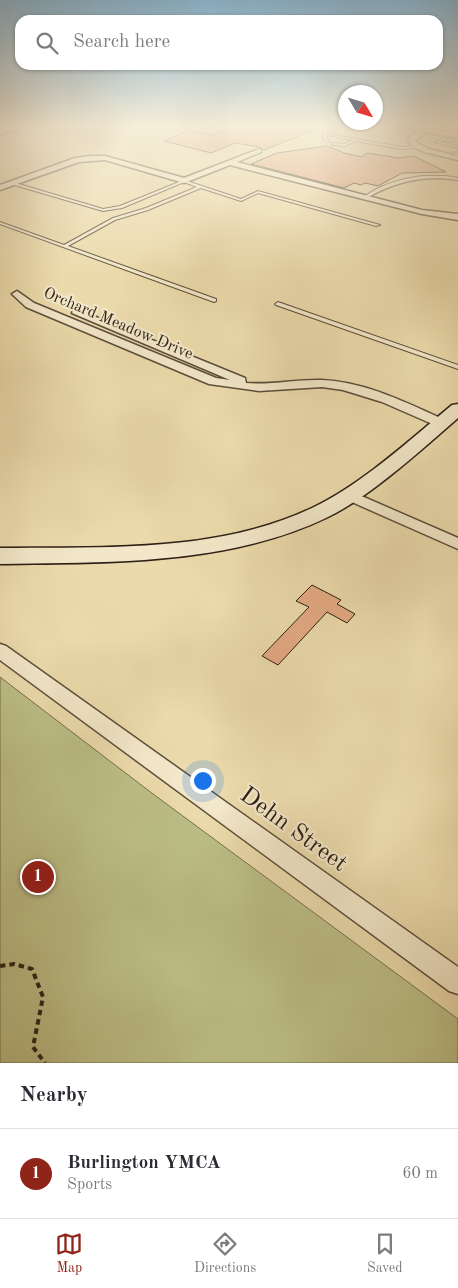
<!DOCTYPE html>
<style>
:root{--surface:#fff;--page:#f7f7f7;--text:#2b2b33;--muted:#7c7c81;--line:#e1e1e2;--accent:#8f2418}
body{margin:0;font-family:"Old Standard TT",serif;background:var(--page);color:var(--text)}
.compass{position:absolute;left:338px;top:85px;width:45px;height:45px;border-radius:50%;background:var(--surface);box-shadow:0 1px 4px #0004;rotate:128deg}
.you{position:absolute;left:202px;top:780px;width:18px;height:18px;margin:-12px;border:4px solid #fff;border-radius:50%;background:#1a73e8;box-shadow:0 0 0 8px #1a73e833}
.badge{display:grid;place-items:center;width:32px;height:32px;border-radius:50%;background:var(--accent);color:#fff;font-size:16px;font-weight:700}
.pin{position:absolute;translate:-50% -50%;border:2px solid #fff;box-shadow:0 1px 5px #0006}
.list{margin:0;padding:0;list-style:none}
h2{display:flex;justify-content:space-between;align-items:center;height:65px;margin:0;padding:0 20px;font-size:21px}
h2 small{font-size:16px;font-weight:400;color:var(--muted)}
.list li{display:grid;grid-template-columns:32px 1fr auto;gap:15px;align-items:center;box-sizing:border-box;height:90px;padding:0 20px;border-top:1px solid var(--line)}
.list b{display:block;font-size:19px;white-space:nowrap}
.list p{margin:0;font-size:16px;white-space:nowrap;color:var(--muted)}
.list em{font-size:16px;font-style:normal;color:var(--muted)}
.icon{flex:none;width:28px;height:28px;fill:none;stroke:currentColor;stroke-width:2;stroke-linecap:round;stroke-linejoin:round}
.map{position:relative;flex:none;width:458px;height:1063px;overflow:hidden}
.search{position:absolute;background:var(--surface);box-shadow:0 1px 4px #0004;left:15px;right:15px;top:15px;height:55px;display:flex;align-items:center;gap:12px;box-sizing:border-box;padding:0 18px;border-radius:15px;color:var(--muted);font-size:19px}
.sheet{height:155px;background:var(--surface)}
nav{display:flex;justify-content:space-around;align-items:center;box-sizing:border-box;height:70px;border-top:1px solid var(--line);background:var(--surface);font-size:14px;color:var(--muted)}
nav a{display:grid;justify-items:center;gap:2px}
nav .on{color:var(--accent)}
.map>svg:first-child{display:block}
.green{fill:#bcbe86;stroke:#746f4e}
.building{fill:#e4aa84;stroke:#2d2016}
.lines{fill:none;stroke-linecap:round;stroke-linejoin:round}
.lane-casing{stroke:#5c4e3b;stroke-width:2}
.street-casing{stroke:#5c4e3b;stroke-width:3}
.secondary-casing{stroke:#2d2016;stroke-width:3}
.highway-casing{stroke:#2d2016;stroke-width:2}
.path{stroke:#2d2016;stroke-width:4;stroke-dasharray:5.5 4;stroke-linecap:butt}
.lane{fill:#f2e7c8;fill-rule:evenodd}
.street{fill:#f2e7c8;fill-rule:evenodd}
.secondary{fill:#f2e7c8;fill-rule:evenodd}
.highway{fill:#e6bd76;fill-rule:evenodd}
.labels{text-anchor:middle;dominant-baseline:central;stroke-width:4.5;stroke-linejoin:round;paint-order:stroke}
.far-street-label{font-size:16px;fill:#2d2016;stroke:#f2e7c8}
.near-street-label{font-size:24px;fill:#2d2016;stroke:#f2e7c8}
</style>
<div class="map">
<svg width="458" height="1063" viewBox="0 0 458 1063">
<rect width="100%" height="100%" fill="#ebdaab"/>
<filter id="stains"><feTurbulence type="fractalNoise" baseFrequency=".004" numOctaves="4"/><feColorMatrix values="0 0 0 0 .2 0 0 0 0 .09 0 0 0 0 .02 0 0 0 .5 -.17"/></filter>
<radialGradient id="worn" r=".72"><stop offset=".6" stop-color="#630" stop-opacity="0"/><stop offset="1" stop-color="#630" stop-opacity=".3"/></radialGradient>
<!-- green -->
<polygon class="green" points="0,677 153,794 458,1019 458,1063 0,1063"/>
<!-- building -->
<g class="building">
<polygon points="240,126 321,126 321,127 264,150 260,147 235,143 211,153 164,141 190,130 211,135"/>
<polygon points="327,146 344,153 362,157 367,153 399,158 414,156 446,172 402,173 378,186 365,183 361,185 354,183 344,188 251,164 277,153"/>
<polygon points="312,585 341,600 337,604 355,614 347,623 327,612 278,665 262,656 309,607 296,601"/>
</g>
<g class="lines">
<defs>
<g id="lane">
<polygon points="135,126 139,126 139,127 137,128"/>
<polygon points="337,126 342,126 327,134 402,147 417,146 419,147 402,149 356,141 345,146 332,145 333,143 345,144 352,140 326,135 326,138 329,140 329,142 327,142 323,139 323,133"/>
<polygon points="374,126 382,126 418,135 416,136"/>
<polygon points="444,138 458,140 458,142 444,140 440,142 458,146 458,148 435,142"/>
<polygon points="455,152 458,153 458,155 454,154"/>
<path d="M422,176H446L458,178V180C425,175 396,181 367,198L364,197C381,184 401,179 422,176Z"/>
<polygon points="184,180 241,199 258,191 380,225 376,226 258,193 241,201 201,188 148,210 115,220 68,246 216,299 216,301 214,302 0,224 0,222 64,245 113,218 146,208 197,187 184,182 122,208 103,211 11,184 12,182 103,209 120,206"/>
<polygon points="278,302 458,365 458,369 276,305 275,304"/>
</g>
<g id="street">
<polygon points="13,126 24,126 0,135 0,131"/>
<polygon points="403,126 435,126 432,129 458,134 458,138 427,132 415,141 429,149 458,156 458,160 424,152 413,147 408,141 411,136 419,131"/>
<polygon points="259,149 261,150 261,152 237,162 422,210 458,214 458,220 422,214 230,165 184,183 105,160 79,162 0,190 0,185 75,158 91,156 105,156 184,178"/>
<path d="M17,291L34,303L216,378L230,380L72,313L73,311H81L245,378L246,383C272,385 297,379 322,380C366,382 407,403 445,420L447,423L441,427L437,426L382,402L343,390L322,387L259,391L209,384L26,307L12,294Z"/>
<polygon points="350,491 458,538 458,549 345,499 343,496 345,493"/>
<polygon points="0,644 6,646 458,967 458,994 449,991 0,660"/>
</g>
<path id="secondary" d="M458,404V418C421,450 371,496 328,517C227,566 109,562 0,564V548C104,547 219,553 314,507C362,484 411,439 452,405Z"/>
<polygon id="highway" points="432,126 458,126 458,134 434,129"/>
</defs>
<!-- lane casing -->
<use href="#lane" class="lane-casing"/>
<!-- street casing -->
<use href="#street" class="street-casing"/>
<!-- secondary casing -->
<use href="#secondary" class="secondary-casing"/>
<!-- highway casing -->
<use href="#highway" class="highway-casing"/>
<!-- path -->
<polyline class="path" points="0,966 14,964 32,969 43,997 33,1047 45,1063"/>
<!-- lane -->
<use href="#lane" class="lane"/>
<!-- street -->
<use href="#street" class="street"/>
<!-- secondary -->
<use href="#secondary" class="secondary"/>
<!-- highway -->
<use href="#highway" class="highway"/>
</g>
<!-- sky -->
<linearGradient id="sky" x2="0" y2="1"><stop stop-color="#89b6d2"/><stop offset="0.46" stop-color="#f6eed9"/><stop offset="1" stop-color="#f6eed9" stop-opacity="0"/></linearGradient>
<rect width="458" height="275" fill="url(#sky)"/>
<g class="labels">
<!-- far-street labels -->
<g class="far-street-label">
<text transform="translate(118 324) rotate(23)">Orchard Meadow Drive</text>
</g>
<!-- near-street labels -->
<g class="near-street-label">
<text transform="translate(293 830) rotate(36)">Dehn Street</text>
</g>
</g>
<rect width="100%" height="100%" filter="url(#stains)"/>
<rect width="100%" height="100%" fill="url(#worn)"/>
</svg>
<svg class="compass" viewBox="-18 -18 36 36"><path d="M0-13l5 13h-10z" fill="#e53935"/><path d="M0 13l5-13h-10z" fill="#7c7c81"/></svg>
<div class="you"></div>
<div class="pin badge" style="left:38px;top:877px">1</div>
<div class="search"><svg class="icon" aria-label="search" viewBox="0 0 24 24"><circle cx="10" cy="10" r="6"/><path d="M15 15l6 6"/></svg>Search here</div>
</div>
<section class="sheet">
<h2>Nearby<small></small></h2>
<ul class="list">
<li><span class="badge">1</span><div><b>Burlington YMCA</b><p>Sports</p></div><em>60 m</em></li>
</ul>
</section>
<nav>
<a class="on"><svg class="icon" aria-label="map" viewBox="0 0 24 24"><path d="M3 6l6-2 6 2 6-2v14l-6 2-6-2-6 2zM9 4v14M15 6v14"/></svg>Map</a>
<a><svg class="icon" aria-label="directions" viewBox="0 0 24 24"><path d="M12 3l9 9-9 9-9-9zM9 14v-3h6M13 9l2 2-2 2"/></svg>Directions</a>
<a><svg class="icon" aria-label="saved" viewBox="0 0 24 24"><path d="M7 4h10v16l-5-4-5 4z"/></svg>Saved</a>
</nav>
